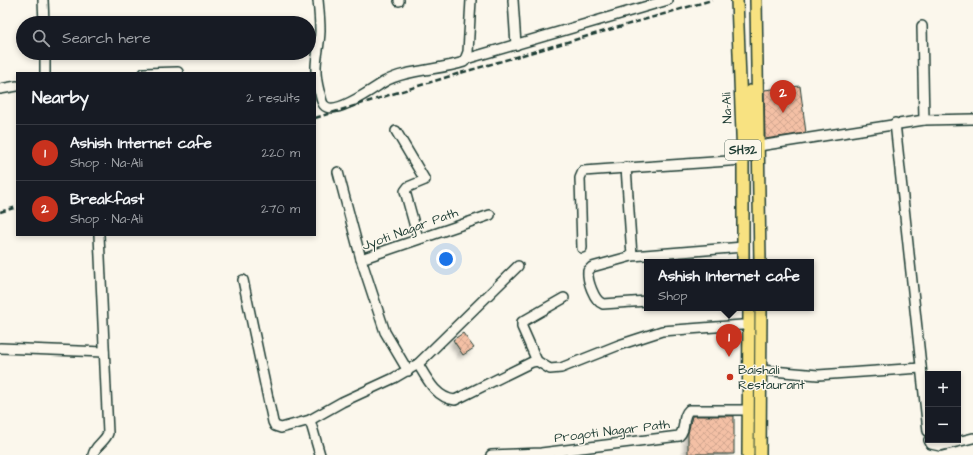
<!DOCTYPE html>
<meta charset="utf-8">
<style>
:root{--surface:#171b24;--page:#242831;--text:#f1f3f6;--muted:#9ea1a6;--line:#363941;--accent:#c8321e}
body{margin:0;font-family:"Architects Daughter",sans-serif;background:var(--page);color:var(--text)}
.controls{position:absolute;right:12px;bottom:12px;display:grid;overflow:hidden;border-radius:0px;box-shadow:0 2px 6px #0003}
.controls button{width:36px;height:36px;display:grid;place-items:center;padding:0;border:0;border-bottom:1px solid var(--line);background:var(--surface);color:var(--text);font:20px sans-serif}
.you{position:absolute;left:446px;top:259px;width:14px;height:14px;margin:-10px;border:3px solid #fff;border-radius:50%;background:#1a73e8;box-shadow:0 0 0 6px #1a73e833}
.badge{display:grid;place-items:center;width:26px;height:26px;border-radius:50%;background:var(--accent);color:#fff;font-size:13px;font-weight:700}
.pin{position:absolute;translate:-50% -33px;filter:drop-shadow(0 1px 2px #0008)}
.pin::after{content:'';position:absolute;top:21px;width:14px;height:12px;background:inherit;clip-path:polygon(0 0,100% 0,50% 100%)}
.popup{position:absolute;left:644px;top:259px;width:170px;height:52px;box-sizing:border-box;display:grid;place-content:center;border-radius:0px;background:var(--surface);filter:drop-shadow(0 1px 3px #0005);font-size:13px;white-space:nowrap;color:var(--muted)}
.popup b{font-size:15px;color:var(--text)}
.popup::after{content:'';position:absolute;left:50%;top:100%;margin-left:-8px;border:8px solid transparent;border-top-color:var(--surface)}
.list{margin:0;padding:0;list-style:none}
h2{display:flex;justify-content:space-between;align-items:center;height:52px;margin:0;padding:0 16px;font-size:17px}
h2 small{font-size:13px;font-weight:400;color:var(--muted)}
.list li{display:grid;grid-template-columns:26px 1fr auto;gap:12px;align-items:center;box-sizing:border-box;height:56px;padding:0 16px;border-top:1px solid var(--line)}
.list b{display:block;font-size:15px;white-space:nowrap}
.list p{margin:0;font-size:13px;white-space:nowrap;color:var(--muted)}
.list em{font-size:13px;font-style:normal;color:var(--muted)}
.icon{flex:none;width:22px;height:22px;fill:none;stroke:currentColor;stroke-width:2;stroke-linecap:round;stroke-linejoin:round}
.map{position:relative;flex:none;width:973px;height:455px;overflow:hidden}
.search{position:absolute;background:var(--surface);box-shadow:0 2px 6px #0003;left:16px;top:16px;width:300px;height:44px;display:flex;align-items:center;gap:10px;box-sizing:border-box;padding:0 14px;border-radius:22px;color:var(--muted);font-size:15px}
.panel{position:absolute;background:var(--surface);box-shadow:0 2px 6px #0003;left:16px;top:72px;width:300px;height:164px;border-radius:0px}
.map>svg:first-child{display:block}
.building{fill:url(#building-cross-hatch);stroke:#1f3d34;filter:url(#shadow)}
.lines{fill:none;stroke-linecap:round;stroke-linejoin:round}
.minor-casing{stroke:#1f3d34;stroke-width:12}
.major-casing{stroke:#1f3d34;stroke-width:14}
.minor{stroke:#fbf7ec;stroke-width:9}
.major{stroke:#f8e281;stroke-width:11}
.rail{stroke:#1f3d34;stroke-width:2.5;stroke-dasharray:6 3;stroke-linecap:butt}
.poi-dot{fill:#c8321e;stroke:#fbf7ec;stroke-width:1.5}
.labels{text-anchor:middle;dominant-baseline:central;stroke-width:3;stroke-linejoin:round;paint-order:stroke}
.shield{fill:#fbf7ec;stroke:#61756b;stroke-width:1}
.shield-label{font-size:12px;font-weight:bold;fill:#1f3d34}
.street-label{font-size:13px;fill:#1f3d34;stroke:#fbf7ec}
.poi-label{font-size:13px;fill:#1f3d34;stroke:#fbf7ec;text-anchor:start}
</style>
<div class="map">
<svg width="973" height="455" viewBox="0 0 973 455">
<defs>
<pattern id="building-cross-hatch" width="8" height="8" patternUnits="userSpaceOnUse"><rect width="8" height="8" fill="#f4c0a5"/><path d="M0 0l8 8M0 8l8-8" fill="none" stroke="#d1a68f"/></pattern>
<filter id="shadow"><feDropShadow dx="-3.5" dy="3.5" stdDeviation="2" flood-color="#0004"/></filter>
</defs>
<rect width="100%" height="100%" fill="#fbf7ec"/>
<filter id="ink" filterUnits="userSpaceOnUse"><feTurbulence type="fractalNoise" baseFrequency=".025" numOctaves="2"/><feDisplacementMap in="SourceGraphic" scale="8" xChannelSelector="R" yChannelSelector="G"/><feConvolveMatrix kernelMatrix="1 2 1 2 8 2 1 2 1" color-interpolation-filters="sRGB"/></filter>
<g filter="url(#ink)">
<!-- building -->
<g class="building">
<polygon points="800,86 806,133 765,139 764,90"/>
<polygon points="463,333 474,348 463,355 453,340"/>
<polygon points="692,416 734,416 734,454 688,454 688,433"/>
</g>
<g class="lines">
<defs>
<g id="minor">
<polyline points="43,0 44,23"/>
<path d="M318,0C319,10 320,21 320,31C319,56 312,63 319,91C321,95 321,102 324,105C334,117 374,88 384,82C404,70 440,70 464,62L468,52L471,0"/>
<polyline points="399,0 399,1"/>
<polyline points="513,0 516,45"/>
<polyline points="45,53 45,73"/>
<polyline points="466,59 668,0"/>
<polyline points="144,73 178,72"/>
<polyline points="0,89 17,86"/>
<polyline points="924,120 973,119"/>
<polyline points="895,123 928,431"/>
<polyline points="396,131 425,180 408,187 405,191 418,238"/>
<polyline points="759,146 924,120 922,26"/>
<polyline points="626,167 632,256 743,247"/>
<polyline points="338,172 361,259"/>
<polyline points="582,248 580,178 583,171 743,160"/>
<path d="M632,256L592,267L588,271C587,280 594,301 603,304L647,301"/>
<polyline points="243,280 273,422 275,426 281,428 310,420 342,402 394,378 418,364 518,266"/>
<polyline points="0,348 104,352"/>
<polyline points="537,361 522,327 522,322 564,298"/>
<path d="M418,364C427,379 436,398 455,400L532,362L537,361L550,369L561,368L619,345L662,331L742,325"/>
<polyline points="761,370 818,375 921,368"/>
<polyline points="408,371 385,332 361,259 490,215"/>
<polyline points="310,420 320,455"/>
<polyline points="929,440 931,444 940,446 973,438"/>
<path d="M93,455C95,445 105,442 108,433L99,235"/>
<path d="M491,455L541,453L679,436C687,429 681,417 689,410H742"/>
</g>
<g id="major">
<polyline points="737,0 743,160 743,262"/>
<polyline points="756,0 760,262"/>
<polyline points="750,155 750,91"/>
<polyline points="748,455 749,308"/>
<polyline points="760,455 761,308"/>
</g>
</defs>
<!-- minor casing -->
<use href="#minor" class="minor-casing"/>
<!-- major casing -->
<use href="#major" class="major-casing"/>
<!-- minor -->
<use href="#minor" class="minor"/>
<!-- major -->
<use href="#major" class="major"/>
<!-- rail -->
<g class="rail">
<polyline points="315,118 457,74 712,0"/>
<polyline points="0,212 17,207"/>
</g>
</g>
</g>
<!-- markers -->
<circle class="poi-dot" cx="730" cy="377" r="4"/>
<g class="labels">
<!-- shield labels -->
<rect class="shield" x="725" y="140" width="36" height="20" rx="3"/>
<g class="shield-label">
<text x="743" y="150">SH32</text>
</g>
<!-- street labels -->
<g class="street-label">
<text transform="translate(727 108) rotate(-92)">Na-Ali</text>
<text transform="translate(410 229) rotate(-20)">Jyoti Nagar Path</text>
<text transform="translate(612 431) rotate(-7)">Progoti Nagar Path</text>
</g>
<!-- poi labels -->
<g class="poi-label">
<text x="738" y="370">Baishali<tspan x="738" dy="15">Restaurant</tspan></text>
</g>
</g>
</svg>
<div class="controls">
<button>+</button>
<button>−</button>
</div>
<div class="you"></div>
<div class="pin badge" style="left:729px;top:357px">1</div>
<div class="popup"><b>Ashish Internet cafe</b>Shop</div>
<div class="pin badge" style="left:783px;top:113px">2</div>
<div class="search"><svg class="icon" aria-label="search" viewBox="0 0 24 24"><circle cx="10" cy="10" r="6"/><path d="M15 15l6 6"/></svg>Search here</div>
<section class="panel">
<h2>Nearby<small>2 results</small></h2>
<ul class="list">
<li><span class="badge">1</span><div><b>Ashish Internet cafe</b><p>Shop · Na-Ali</p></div><em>220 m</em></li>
<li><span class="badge">2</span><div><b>Breakfast</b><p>Shop · Na-Ali</p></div><em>270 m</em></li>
</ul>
</section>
</div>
